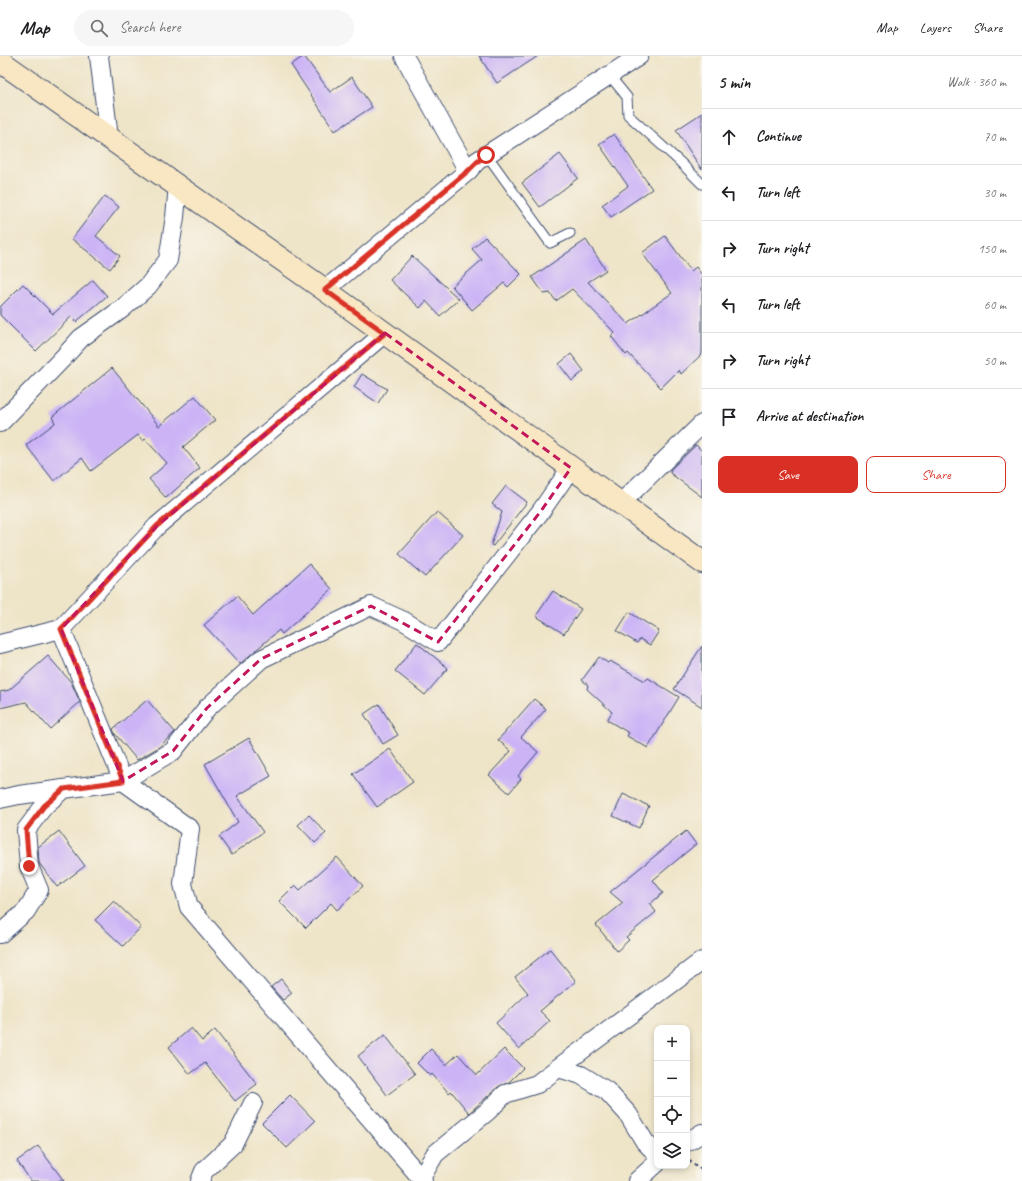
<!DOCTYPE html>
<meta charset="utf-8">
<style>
:root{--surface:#fff;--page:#f6f6f6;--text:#202124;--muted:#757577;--line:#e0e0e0;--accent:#d93025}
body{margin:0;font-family:Caveat,sans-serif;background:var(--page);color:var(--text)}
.controls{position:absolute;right:12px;bottom:12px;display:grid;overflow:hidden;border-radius:8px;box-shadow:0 2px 6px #0003}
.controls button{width:36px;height:36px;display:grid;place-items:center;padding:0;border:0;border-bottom:1px solid var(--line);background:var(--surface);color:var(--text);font:20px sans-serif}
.stop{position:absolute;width:12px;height:12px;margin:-9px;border:3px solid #d93025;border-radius:50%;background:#fff}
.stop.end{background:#d93025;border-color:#fff;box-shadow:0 1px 4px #0008}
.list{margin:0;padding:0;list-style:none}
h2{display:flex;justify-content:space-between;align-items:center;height:52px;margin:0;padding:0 16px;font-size:17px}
h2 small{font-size:13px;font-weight:400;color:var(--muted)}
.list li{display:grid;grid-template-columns:26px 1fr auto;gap:12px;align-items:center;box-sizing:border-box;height:56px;padding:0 16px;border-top:1px solid var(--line)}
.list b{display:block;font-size:15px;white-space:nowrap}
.list em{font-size:13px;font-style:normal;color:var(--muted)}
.actions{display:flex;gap:8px;padding:12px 16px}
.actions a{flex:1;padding:9px 0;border:1px solid var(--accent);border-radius:8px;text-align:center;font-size:14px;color:var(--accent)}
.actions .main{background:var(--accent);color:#fff}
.icon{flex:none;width:22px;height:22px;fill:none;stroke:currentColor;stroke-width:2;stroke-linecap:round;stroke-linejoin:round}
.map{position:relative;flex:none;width:702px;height:1125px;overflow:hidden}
header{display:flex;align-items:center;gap:24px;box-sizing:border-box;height:56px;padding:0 20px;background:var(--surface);border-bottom:1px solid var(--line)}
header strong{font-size:19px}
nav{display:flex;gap:22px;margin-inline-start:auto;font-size:14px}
.search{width:280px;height:36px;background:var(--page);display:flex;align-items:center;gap:10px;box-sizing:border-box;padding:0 14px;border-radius:22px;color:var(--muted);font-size:15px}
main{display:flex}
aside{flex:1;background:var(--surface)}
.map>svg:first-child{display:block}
.building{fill:#cbb3f6}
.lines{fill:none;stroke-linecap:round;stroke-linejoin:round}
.lane-casing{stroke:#3b4a6e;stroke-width:11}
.street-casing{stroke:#3b4a6e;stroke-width:20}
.secondary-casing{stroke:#3b4a6e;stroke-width:24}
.path{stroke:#3b4a6e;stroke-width:2.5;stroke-dasharray:3 3;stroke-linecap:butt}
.lane{stroke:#fff;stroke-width:9}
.street{stroke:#fff;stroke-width:18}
.secondary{stroke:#f9e7c3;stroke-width:22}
.route{stroke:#d93025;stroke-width:5}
.marked{fill:none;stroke:#c2185b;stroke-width:3;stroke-dasharray:8 5;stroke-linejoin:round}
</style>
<header>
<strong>Map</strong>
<div class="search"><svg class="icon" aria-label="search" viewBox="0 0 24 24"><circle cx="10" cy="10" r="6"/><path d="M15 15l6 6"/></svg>Search here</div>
<nav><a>Map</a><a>Layers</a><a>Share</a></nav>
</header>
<main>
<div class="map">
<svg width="702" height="1125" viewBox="0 0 702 1125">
<rect width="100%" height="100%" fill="#f7f3e8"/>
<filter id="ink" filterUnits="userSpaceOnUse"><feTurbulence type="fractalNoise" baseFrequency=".025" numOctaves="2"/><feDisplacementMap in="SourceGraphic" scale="8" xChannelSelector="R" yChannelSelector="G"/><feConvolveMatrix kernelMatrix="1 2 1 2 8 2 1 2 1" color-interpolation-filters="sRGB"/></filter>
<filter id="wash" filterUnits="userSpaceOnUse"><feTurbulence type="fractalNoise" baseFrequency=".012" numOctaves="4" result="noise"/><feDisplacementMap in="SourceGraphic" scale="16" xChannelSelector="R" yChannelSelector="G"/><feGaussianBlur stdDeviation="0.9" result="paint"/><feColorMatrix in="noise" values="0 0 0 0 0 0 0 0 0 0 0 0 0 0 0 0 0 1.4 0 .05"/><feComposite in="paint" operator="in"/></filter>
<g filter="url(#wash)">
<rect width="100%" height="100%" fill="#eee4c7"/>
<g id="blocks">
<!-- building -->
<g class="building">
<polygon points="304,0 330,36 352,21 372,51 335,75 291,9"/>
<polygon points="479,0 538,0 497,27"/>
<polygon points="702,57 702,114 676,74"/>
<polygon points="614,78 652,133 611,161 602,149 628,130 599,88"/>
<polygon points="560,98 578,122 540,151 522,127"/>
<polygon points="105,140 119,151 96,180 120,200 110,213 72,183"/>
<polygon points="665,180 691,215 696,211 702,219 702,298 681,318 679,314 661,332 628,297 626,299 611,280 615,277 572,233 556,245 550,237 544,238 532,221 586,184 606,214 588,226 628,268 672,237 642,197"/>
<polygon points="485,181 521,218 508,231 504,227 472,254 452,230 482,204 472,193"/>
<polygon points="412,200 459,243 440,260 426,245 420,252 390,224"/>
<polygon points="93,224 107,240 76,266 71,261 36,295 0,259 0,251 23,228 53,258"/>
<polygon points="571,298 584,315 572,325 559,308"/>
<polygon points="112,312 159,370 195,340 215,364 183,391 200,412 166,442 149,423 167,407 145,383 143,385 138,379 91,415 82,402 54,425 26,389 55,367 52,361"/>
<polygon points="362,318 387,333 378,347 354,331"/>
<polygon points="696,389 702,395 702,441 670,417 671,413"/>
<polygon points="506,430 527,446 493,490 491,489 502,456 492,448"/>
<polygon points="437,456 463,479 425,521 399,498"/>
<polygon points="309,508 332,533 282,578 279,574 240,608 204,569 237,540 253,559"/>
<polygon points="553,535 581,553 564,578 536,560"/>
<polygon points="629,556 659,575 650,589 640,583 637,587 617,575"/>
<polygon points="417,587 448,612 425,639 395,615"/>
<polygon points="702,590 702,651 674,633"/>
<polygon points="48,600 71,626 80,646 50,673 26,646 0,652 0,636 9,634"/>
<polygon points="599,601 608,607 610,605 645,625 648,622 679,641 648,692 627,680 629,677 607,664 612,656 587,633 588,629 582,624"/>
<polygon points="534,643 546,653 521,681 538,696 518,720 521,723 509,737 489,719 511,695 498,684"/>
<polygon points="147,644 175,676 159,691 137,704 115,678 113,673"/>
<polygon points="379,648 398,679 383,688 364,658"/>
<polygon points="249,682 271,720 237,740 263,776 232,799 219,781 238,766 205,708"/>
<polygon points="390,693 413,726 377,751 353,718"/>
<polygon points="623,738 649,750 639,772 613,760"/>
<polygon points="309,759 326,777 315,787 298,769"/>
<polygon points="59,775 85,810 57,831 39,807 38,791"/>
<polygon points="686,775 696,788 653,824 663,837 650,848 656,856 626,881 629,884 617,895 596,869 623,847 610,836"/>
<polygon points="337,801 363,830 337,854 331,847 306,872 279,845 295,829 300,834"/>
<polygon points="114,845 141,871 123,890 95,864"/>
<polygon points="550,893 576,925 540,955 550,965 519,993 496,967 528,937 515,921"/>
<polygon points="281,923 292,937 283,944 271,931"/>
<polygon points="191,972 202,985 215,974 257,1028 235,1045 205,1007 190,1018 169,991"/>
<polygon points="385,979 415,1018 387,1039 358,1000"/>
<polygon points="431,993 446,1009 458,998 477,1019 504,993 523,1012 509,1026 498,1031 469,1057 451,1035 449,1037 432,1018 430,1020 417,1007"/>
<polygon points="290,1039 315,1065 287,1092 262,1067"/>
<polygon points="38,1090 64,1125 31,1125 17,1105"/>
</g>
</g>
</g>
<g filter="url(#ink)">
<use href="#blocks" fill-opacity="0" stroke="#3b4a6e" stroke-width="1"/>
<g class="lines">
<defs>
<g id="lane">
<polyline points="609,19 627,41 628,59 679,105 702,128"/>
<polyline points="487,99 550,187 570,177"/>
</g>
<g id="street">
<polyline points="99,0 109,82"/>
<polyline points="404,0 468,115"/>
<polyline points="325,234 468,115 477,105 639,0"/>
<polyline points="0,367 62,303 81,282 122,253 148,230 168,204 175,161 178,129"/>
<polyline points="621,447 702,368"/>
<polyline points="61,573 123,725 190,773 183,828 189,851 421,1122"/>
<polyline points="0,588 61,573 157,470 385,277"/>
<polyline points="0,743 19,739 123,725 173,695 207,652 261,603 371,550 404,565 438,586 541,455 571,412"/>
<polyline points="0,878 26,855 39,834 29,810 26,774 44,750 63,733"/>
<polyline points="558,1012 702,905"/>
<polyline points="687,1086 702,1077"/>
<polyline points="200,1125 204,1115 233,1088 253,1047"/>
<polyline points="423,1125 421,1122 435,1098 488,1055 505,1038 537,1028 558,1012 581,1019 607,1035 628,1058 645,1086 657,1098"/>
<polyline points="637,1125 657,1107"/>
</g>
<polyline id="secondary" points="0,5 325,234 702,506"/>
</defs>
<!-- lane casing -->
<use href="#lane" class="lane-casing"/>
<!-- street casing -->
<use href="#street" class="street-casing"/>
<!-- secondary casing -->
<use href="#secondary" class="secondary-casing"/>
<!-- path -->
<polyline class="path" points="689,1105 702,1114"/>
<!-- lane -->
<use href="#lane" class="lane"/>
<!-- street -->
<use href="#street" class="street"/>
<!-- secondary -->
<use href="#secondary" class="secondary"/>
</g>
</g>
<g class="lines" filter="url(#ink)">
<!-- route -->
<polyline class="route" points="29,810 26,774 44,750 64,733 123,725 61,573 157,470 385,277 325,234 468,115 477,106 486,99"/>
</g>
<!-- marked area -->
<path class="marked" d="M385,277L571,412L541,455L438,586L371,550L261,603L207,652L173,695L123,725L61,573L157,470Z"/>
</svg>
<div class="controls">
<button>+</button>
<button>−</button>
<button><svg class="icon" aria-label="locate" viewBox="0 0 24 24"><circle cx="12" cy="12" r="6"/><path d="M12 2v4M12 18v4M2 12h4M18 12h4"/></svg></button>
<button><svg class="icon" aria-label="layers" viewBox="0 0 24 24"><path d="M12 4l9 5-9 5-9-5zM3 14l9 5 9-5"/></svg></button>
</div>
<div class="stop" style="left:486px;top:99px"></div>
<div class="stop end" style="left:29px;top:810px"></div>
</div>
<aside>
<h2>5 min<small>Walk · 360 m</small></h2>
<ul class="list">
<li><svg class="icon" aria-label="ahead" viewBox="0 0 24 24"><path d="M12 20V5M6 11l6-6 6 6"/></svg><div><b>Continue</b></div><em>70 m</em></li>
<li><svg class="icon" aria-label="left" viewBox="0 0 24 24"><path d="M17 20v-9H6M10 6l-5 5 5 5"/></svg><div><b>Turn left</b></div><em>30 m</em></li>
<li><svg class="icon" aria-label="right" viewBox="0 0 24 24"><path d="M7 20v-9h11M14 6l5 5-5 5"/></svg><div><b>Turn right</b></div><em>150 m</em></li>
<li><svg class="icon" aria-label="left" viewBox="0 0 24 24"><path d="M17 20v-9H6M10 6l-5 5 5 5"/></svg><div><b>Turn left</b></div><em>60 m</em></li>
<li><svg class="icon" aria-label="right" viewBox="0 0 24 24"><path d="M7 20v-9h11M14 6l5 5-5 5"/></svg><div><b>Turn right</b></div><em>50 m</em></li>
<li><svg class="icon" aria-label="arrive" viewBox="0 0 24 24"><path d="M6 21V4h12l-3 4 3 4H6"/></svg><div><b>Arrive at destination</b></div></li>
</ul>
<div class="actions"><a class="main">Save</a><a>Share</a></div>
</aside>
</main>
